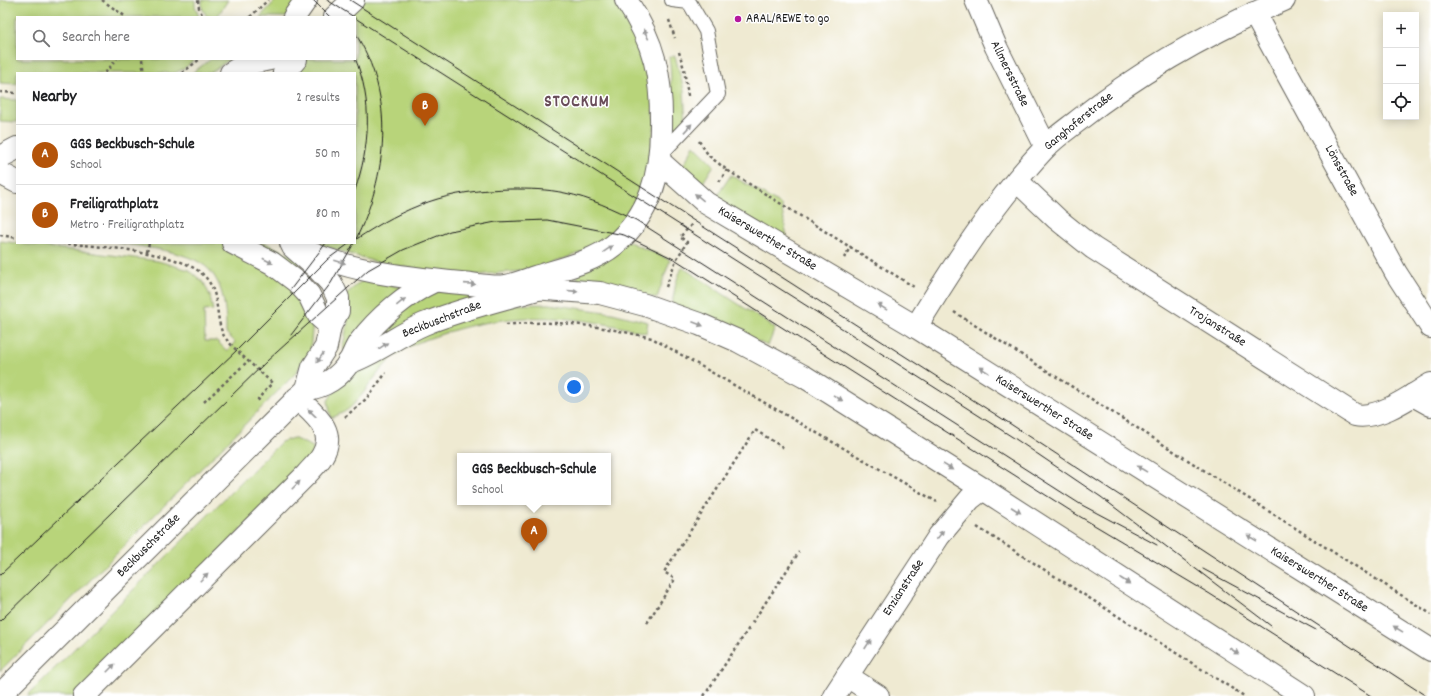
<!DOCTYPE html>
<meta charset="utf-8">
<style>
:root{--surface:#fff;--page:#f2f2f2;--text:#202124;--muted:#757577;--line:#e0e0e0;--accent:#b45309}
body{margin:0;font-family:Dekko,sans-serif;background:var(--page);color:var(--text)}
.controls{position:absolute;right:12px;top:12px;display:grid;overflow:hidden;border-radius:0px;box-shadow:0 2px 10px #0003}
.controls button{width:36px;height:36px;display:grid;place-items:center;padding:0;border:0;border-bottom:1px solid var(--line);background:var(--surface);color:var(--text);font:20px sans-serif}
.you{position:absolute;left:574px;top:387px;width:14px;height:14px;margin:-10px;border:3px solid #fff;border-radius:50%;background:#1a73e8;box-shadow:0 0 0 6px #1a73e833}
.badge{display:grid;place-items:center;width:26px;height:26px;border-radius:50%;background:var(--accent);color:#fff;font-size:13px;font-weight:700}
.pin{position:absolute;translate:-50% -33px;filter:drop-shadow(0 1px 2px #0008)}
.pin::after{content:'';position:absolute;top:21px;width:14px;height:12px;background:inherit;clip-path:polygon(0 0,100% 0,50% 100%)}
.popup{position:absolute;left:457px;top:453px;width:154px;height:52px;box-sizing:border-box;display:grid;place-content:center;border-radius:0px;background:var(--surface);filter:drop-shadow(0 1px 3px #0005);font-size:13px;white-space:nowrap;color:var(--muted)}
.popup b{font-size:15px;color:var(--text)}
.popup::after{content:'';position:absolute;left:50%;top:100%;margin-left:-8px;border:8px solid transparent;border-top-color:var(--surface)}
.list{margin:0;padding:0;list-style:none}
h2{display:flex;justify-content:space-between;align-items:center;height:52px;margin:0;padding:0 16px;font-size:17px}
h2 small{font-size:13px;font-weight:400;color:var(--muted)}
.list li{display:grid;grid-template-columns:26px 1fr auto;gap:12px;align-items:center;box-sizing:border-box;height:60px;padding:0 16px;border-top:1px solid var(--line)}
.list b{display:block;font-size:15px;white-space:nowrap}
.list p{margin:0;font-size:13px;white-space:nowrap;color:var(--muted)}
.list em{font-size:13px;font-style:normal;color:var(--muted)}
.icon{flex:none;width:22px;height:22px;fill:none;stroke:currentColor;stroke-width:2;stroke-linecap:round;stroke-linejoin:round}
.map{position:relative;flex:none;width:1431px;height:696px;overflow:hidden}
.search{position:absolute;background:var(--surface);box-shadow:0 2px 10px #0003;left:16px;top:16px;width:340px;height:44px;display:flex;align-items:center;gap:10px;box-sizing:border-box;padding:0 14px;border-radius:0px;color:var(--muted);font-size:15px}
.panel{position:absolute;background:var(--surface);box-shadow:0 2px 10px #0003;left:16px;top:72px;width:340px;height:172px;border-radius:0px}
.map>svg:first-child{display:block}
.green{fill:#b8d47a;stroke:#6a784b}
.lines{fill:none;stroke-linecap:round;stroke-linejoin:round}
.lane-casing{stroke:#66645c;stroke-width:16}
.street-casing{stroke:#66645c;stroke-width:24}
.secondary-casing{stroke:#66645c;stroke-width:24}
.path{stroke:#66645c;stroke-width:2.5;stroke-dasharray:3 3;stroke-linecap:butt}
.lane{stroke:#fff;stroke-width:14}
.street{stroke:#fff;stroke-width:22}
.secondary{stroke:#fff;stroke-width:22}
.tram{stroke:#1c1c1c;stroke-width:1}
.oneway{fill:#999}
.poi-dot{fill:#b5179e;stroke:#fff;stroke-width:1.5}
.labels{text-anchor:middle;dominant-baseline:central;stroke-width:3;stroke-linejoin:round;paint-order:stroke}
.poi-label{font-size:13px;fill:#1c1c1c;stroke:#fff;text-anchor:start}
.street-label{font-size:13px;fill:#1c1c1c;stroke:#fff}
.district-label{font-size:17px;font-weight:bold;letter-spacing:1px;fill:#694d5a;stroke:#fff}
</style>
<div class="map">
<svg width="1431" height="696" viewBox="0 0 1431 696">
<rect width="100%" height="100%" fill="#fff"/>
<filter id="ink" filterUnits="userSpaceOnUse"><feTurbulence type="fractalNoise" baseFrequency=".025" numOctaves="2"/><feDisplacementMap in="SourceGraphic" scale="8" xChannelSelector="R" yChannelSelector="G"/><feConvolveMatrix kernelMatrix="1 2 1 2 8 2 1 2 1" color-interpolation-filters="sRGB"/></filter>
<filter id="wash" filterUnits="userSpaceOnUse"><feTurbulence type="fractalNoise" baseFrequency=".012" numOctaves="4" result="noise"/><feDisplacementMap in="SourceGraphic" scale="16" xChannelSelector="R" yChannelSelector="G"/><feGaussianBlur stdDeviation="0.9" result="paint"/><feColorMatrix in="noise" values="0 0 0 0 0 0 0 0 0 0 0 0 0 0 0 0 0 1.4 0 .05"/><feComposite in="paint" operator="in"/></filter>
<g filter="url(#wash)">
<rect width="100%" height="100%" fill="#efead2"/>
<!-- green -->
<g class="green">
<polygon points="0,0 195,0 195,6 199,17 17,17 17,59 195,59 185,68 175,73 17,73 17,84 0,83"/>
<polygon points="202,0 228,0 217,17 207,17 202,8"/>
<polygon points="276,0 300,0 288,17 260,17"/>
<polygon points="360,0 613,0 624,14 640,44 652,87 655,121 645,195 609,242 533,270 462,276 379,263 315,243 355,243 355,73 288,73 301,59 355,59 355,17 343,17"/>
<path d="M675,56L684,90L686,122L667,136C667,109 674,83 669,57Z"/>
<polygon points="211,59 230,59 210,73 192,73"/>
<polygon points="0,99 17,100 17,122 0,121"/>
<polygon points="694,145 714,165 699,189 681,170"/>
<polygon points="731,175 781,205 788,242 714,200"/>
<polygon points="625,240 670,260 657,298 576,281 581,268"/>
<path d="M0,241L158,261L189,270L204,283L210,296L213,310L204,311L205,341H217L227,351L235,342L226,333C226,313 225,290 212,273C196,251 143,247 117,243H225L286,277L313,319L310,353L294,375L0,671Z"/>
<polygon points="243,243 266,243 298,259 301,268 296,271"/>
<polygon points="682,267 775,328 768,346 672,304 676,282"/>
<polygon points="364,279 403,288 345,352 343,346 348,321 346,294"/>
<polygon points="438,291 482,295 386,339 376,334 419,297"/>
<path d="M549,304L612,313L648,322L646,333C575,315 516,310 445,333C431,338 413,343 400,352C379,366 369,389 352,406C346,412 338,415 331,418L328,401L332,394L365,362L400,340L501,305Z"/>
<polygon points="293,438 313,447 314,456 76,696 27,696 281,442"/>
</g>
</g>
<g filter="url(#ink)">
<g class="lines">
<defs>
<polyline id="lane" points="660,155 718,94 706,31 689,2 672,0"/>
<g id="street">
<polyline points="976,0 996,47 1046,147"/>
<polyline points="1254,13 1396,273 1431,327"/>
<path d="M1017,181L1057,219L1093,248L1355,415C1379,420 1411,396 1431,384"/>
<polyline points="233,243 272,263 297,282 309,295 319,316 330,326"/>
<path d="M916,327C954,265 995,201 1045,148C1055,137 1069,128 1080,119C1142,70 1212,31 1284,0"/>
<path d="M348,363C375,354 398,335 424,324C461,309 500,300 538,289"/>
<path d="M307,389C324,387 340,377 349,362C353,356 355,348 359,343C378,318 406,294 434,281"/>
<polyline points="1413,395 1431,405"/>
<polyline points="847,676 878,696"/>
<polyline points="0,695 307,389 313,367 326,347 330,326 338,311 338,298 331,283 318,269 293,247"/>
<path d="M84,696L306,475C311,469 318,463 322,456C338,430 313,414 297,398"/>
<polyline points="834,696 939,536 970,499 983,489"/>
</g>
<g id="secondary">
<polyline points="294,17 306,0"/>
<polyline points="335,17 353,0"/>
<polyline points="231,73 246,64 270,59"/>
<polyline points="284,73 296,59"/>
<polyline points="0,157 17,148"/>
<polyline points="660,162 706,203 916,327 1431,650"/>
<polyline points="0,173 17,182"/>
<path d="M291,243C339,271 407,278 461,283C475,284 493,288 506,286C516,284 526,280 535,277C561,269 593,262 614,245C650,215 661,174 661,128C662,77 655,43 626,0"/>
<polyline points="506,286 600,293 645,305 699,324 738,341 805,377 983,489 1304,696"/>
</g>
</defs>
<!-- lane casing -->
<use href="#lane" class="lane-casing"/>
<!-- street casing -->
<use href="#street" class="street-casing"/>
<!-- secondary casing -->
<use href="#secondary" class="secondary-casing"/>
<!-- path -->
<g class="path">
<polyline points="102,0 126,17"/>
<polyline points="198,0 199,8 203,17"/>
<polyline points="250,17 268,0"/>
<polyline points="669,20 675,38"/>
<polyline points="679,52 684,69 688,96"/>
<polyline points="142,59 144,73"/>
<polyline points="105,73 117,59"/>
<polyline points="182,73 200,59"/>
<polyline points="0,92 17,93"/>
<polyline points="699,141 709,156 727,170 914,287"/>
<polyline points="719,182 727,170"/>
<polyline points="0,235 17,238"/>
<path d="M62,243C96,247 186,250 207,279C220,296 215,316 223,334C227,344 262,373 272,383L258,399L261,402"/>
<polyline points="147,252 149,243"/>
<polyline points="844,258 851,246"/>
<polyline points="666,287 676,260 687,242 680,237 693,223"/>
<polyline points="954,312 1431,614"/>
<path d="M506,325C559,319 600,326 652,338L937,502"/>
<polyline points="204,402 248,361"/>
<polyline points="345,417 366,399 386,373"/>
<polyline points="977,527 1244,696"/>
<polyline points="647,623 675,579 664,572 755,430 784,448"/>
<polyline points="752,623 799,552"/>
<polyline points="704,696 749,628"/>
</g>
<!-- lane -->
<use href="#lane" class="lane"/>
<!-- street -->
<use href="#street" class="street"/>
<!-- secondary -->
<use href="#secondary" class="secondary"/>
<!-- tram -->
<g class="tram">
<polyline points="313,0 330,17"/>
<polyline points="327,0 354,17"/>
<polyline points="350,0 1012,425 1426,696"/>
<polyline points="355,18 1014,438 1101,497 1271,626"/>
<path d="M355,33C396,96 388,176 355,241"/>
<path d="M355,58C373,101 370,147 355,190"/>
<path d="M355,240C408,205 447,190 511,189C529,189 547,189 565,193C590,198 613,209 636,220L1080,504L1157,545"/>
<polyline points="291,289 326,243"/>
<polyline points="291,335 331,283 354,243"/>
<polyline points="1203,569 1316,630"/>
<polyline points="0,575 237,350 328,259 350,243"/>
<polyline points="0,621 267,361 368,270 403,250 450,231 496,222 547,220 624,235 676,260 1074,513 1210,594 1371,696"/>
</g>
</g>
<!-- one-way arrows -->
<defs><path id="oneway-solid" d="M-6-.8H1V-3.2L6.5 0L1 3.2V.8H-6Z"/></defs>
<g class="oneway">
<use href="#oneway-solid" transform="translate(646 34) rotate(-116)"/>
<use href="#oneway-solid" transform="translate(688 128) rotate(-47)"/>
<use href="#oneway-solid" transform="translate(699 197) rotate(-141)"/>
<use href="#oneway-solid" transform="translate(608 249) rotate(-34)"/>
<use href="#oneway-solid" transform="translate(268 261) rotate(28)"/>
<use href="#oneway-solid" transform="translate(340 262) rotate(16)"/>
<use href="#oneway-solid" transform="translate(470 284) rotate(4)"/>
<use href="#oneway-solid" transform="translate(573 291) rotate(5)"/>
<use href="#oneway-solid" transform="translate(401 302) rotate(-39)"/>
<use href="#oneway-solid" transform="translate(882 307) rotate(-149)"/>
<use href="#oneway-solid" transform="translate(698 324) rotate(21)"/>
<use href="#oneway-solid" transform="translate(383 346) rotate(-34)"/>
<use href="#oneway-solid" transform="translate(320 358) rotate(124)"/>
<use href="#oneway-solid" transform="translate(984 370) rotate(-148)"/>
<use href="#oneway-solid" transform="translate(838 398) rotate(32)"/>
<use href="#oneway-solid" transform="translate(312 413) rotate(-136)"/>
<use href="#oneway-solid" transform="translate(948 467) rotate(32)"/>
<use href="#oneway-solid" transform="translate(1142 469) rotate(-148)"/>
<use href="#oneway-solid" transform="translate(296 485) rotate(-45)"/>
<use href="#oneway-solid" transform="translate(1016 510) rotate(33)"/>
<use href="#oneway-solid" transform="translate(940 535) rotate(-52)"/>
<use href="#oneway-solid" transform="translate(1252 538) rotate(-148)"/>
<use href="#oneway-solid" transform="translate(204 577) rotate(-45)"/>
<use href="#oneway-solid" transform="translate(1125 581) rotate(33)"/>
<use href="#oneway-solid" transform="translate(1398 629) rotate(-148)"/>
<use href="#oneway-solid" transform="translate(868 644) rotate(-57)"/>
<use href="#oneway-solid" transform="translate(1234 651) rotate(33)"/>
<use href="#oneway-solid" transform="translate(111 668) rotate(-45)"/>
</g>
</g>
<!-- markers -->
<circle class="poi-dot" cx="738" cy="19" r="4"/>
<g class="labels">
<!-- poi labels -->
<g class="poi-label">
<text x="746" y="19">ARAL/REWE to go</text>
</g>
<!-- street labels -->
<g class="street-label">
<text transform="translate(1009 74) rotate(64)">Allmersstraße</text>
<text transform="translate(1079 122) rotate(-39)">Ganghoferstraße</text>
<text transform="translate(1341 171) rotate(61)">Lönsstraße</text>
<text transform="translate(767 239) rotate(31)">Kaiserswerther Straße</text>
<text transform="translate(442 320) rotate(-21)">Beckbuschstraße</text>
<text transform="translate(1217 327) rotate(32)">Trojanstraße</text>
<text transform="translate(1044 408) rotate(32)">Kaiserswerther Straße</text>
<text transform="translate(149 546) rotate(-45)">Beckbuschstraße</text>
<text transform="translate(1319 580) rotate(32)">Kaiserswerther Straße</text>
<text transform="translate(904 588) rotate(-57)">Enzianstraße</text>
</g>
<!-- district labels -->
<g class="district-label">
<text x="577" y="103">STOCKUM</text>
</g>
</g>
</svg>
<div class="controls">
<button>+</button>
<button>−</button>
<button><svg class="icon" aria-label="locate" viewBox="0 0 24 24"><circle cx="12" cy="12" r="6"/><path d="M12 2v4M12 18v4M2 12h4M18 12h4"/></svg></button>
</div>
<div class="you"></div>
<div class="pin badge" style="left:534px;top:551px">A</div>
<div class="popup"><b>GGS Beckbusch-Schule</b>School</div>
<div class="pin badge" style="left:425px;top:126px">B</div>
<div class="search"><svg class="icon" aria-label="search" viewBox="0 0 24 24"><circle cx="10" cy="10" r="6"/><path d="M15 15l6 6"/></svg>Search here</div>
<section class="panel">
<h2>Nearby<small>2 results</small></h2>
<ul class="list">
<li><span class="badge">A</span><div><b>GGS Beckbusch-Schule</b><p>School</p></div><em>50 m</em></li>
<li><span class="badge">B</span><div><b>Freiligrathplatz</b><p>Metro · Freiligrathplatz</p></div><em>80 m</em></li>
</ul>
</section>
</div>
